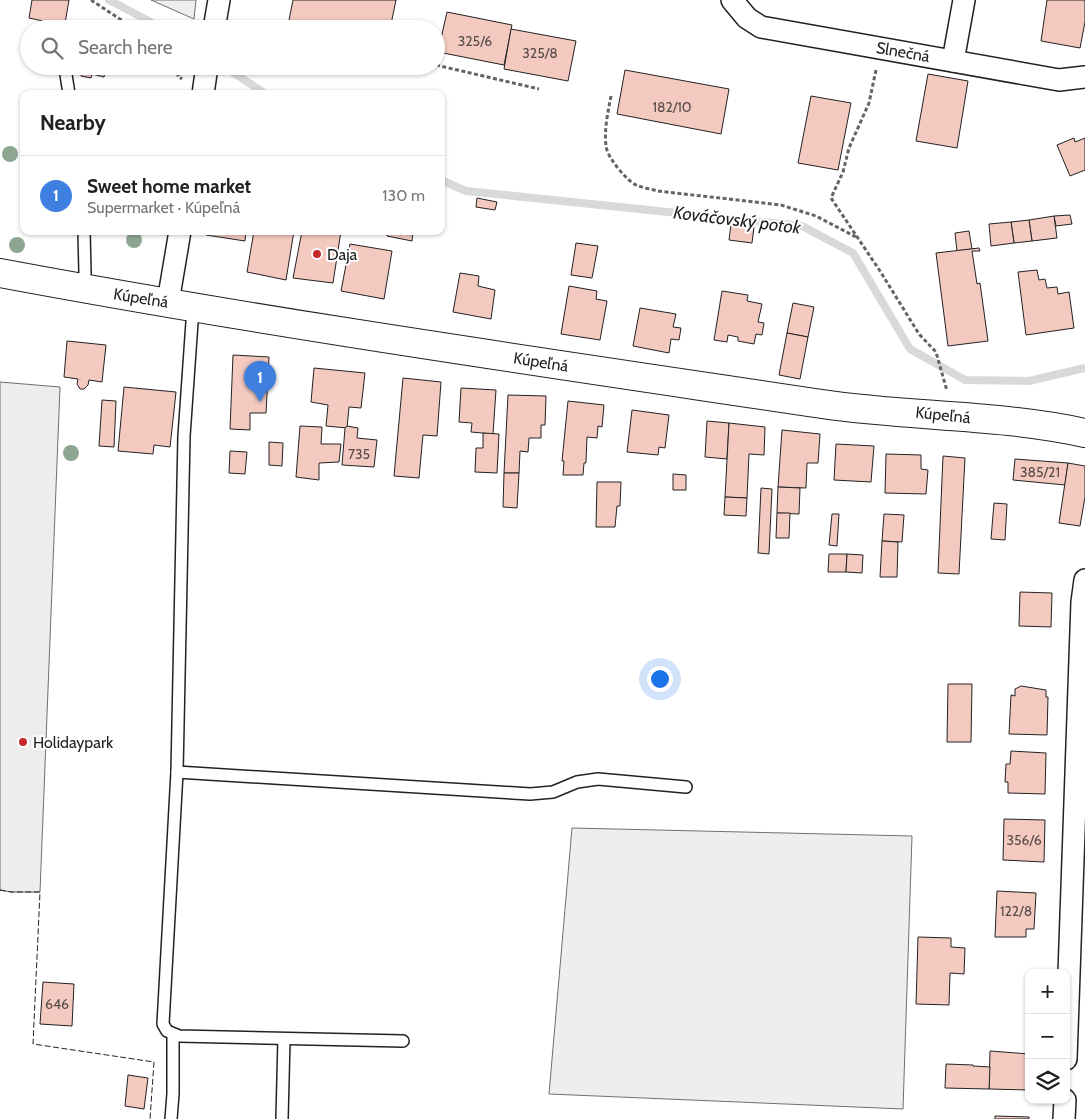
<!DOCTYPE html>
<meta charset="utf-8">
<style>
:root{--surface:#fff;--page:#f6f6f6;--text:#202124;--muted:#757577;--line:#e0e0e0;--accent:#c62828}
body{margin:0;font-family:Cabin,sans-serif;background:var(--page);color:var(--text)}
.controls{position:absolute;right:15px;bottom:15px;display:grid;overflow:hidden;border-radius:10px;box-shadow:0 1px 4px #0004}
.controls button{width:45px;height:45px;display:grid;place-items:center;padding:0;border:0;border-bottom:1px solid var(--line);background:var(--surface);color:var(--text);font:25px sans-serif}
.you{position:absolute;left:659px;top:678px;width:18px;height:18px;margin:-12px;border:4px solid #fff;border-radius:50%;background:#1a73e8;box-shadow:0 0 0 8px #1a73e833}
.badge{display:grid;place-items:center;width:32px;height:32px;border-radius:50%;background:var(--accent);color:#fff;font-size:16px;font-weight:700}
.pin{position:absolute;translate:-50% -41px;filter:drop-shadow(0 1px 2px #0008)}
.pin::after{content:'';position:absolute;top:26px;width:18px;height:15px;background:inherit;clip-path:polygon(0 0,100% 0,50% 100%)}
.list{margin:0;padding:0;list-style:none}
h2{display:flex;justify-content:space-between;align-items:center;height:65px;margin:0;padding:0 20px;font-size:21px}
h2 small{font-size:16px;font-weight:400;color:var(--muted)}
.list li{display:grid;grid-template-columns:32px 1fr auto;gap:15px;align-items:center;box-sizing:border-box;height:80px;padding:0 20px;border-top:1px solid var(--line)}
.list b{display:block;font-size:19px;white-space:nowrap}
.list p{margin:0;font-size:16px;white-space:nowrap;color:var(--muted)}
.list em{font-size:16px;font-style:normal;color:var(--muted)}
.icon{flex:none;width:28px;height:28px;fill:none;stroke:currentColor;stroke-width:2;stroke-linecap:round;stroke-linejoin:round}
.map{position:relative;flex:none;width:1085px;height:1119px;overflow:hidden}
.search{position:absolute;background:var(--surface);box-shadow:0 1px 4px #0004;left:20px;top:20px;width:425px;height:55px;display:flex;align-items:center;gap:12px;box-sizing:border-box;padding:0 18px;border-radius:28px;color:var(--muted);font-size:19px}
.panel{position:absolute;background:var(--surface);box-shadow:0 1px 4px #0004;left:20px;top:90px;width:425px;height:145px;border-radius:10px}
.map>svg:first-child{display:block}
.green{fill:#eee;stroke:#6f6f6f}
.parking{fill:#ededed;stroke:#6f6f6f}
.lines{fill:none;stroke-linecap:round;stroke-linejoin:round}
.stream{stroke:#d9d9d9;stroke-width:8}
.building{fill:#f3c9c0;stroke:#222}
.lane-casing{stroke:#222;stroke-width:14}
.street-casing{stroke:#222;stroke-width:24}
.secondary-casing{stroke:#222;stroke-width:30}
.path{stroke:#646464;stroke-width:3;stroke-dasharray:4 2.5;stroke-linecap:butt}
.lane{stroke:#fff;stroke-width:11}
.street{stroke:#fff;stroke-width:21}
.secondary{stroke:#fff;stroke-width:28}
.fence{stroke:#222;stroke-width:1;stroke-dasharray:6 2.5;stroke-linecap:butt}
.tree{fill:#8da692}
.poi-dot{fill:#c62828;stroke:#fff;stroke-width:2}
.labels{text-anchor:middle;dominant-baseline:central;stroke-width:4;stroke-linejoin:round;paint-order:stroke}
.number-label{font-size:14px;fill:#564c4a}
.street-label{font-size:16px;fill:#222;stroke:#fff}
.poi-label{font-size:16px;fill:#222;stroke:#fff;text-anchor:start}
.water-label{font-size:18px;font-style:italic;fill:#222;stroke:#fff}
</style>
<div class="map">
<svg width="1085" height="1119" viewBox="0 0 1085 1119">
<rect width="100%" height="100%" fill="#fff"/>
<!-- green -->
<g class="green">
<polygon points="151,0 196,0 194,19"/>
<polygon points="572,828 912,836 903,1109 549,1094"/>
</g>
<!-- parking -->
<polygon class="parking" points="0,382 60,387 40,892 11,892 0,890"/>
<g class="lines">
<!-- stream -->
<g class="stream">
<polyline points="109,0 164,29"/>
<polyline points="223,66 266,94"/>
<polyline points="441,180 466,191 802,226 853,253 910,349 965,380 1029,381 1085,368"/>
</g>
</g>
<!-- building -->
<g class="building">
<polygon points="32,0 69,0 64,29 41,29 43,21 29,18"/>
<polygon points="293,0 396,0 390,29 306,29 288,25"/>
<polygon points="1047,0 1085,0 1085,22 1080,48 1041,41"/>
<polygon points="447,12 512,25 504,65 438,52"/>
<polygon points="511,29 576,41 568,81 504,69"/>
<polygon points="71,66 106,66 104,77 92,74 91,78 81,76 81,72 70,69"/>
<polygon points="625,70 729,89 721,134 617,114"/>
<polygon points="928,74 968,81 957,148 916,141"/>
<polygon points="811,96 851,103 838,170 798,163"/>
<polygon points="1074,138 1075,142 1085,138 1085,170 1070,176 1057,145"/>
<polygon points="477,198 497,202 495,210 476,207"/>
<polygon points="1070,215 1072,224 1056,226 1054,216"/>
<polygon points="1054,216 1057,238 1032,241 1029,220"/>
<polygon points="1029,220 1032,241 1014,243 1011,222"/>
<polygon points="1011,222 1014,243 991,246 989,224"/>
<polygon points="731,224 754,227 752,243 729,240"/>
<polygon points="207,231 246,231 245,241 206,235"/>
<polygon points="254,231 294,231 286,280 247,272"/>
<polygon points="302,231 341,231 333,283 293,278"/>
<polygon points="388,231 413,231 412,241 387,236"/>
<polygon points="969,231 972,249 957,251 955,233"/>
<polygon points="576,243 598,246 592,278 571,275"/>
<polygon points="350,244 392,251 384,299 341,291"/>
<polygon points="979,248 980,251 972,251 977,284 980,283 988,341 948,346 936,253"/>
<polygon points="1037,270 1039,280 1045,279 1047,288 1057,287 1058,294 1069,292 1074,328 1026,335 1018,272"/>
<polygon points="460,273 479,276 478,286 495,290 491,319 453,312"/>
<polygon points="569,286 597,291 596,299 607,301 600,340 561,334"/>
<polygon points="722,291 748,295 747,301 762,304 758,322 764,323 762,335 756,334 754,344 738,341 738,337 728,335 727,342 714,340"/>
<polygon points="793,303 814,307 808,337 787,333"/>
<polygon points="640,308 676,314 673,327 681,328 679,340 671,339 669,353 633,346"/>
<polygon points="787,333 808,337 800,379 779,375"/>
<polygon points="67,341 106,345 102,382 89,380 88,385 84,389 80,389 77,384 78,379 64,377"/>
<polygon points="233,355 269,357 266,413 250,413 250,430 230,429"/>
<polygon points="314,368 365,373 361,408 349,407 347,428 326,426 328,405 311,402"/>
<polygon points="403,378 441,382 437,436 423,435 419,478 394,476"/>
<polygon points="124,387 176,392 170,447 154,445 153,454 118,451"/>
<polygon points="461,388 496,390 493,434 471,432 472,423 459,422"/>
<polygon points="508,395 546,396 545,425 541,425 541,438 529,438 528,452 520,451 519,473 504,473"/>
<polygon points="102,400 116,401 114,447 99,446"/>
<polygon points="568,401 604,405 602,427 598,426 597,438 587,437 586,461 586,463 584,463 583,475 563,475 564,461 562,461"/>
<polygon points="632,410 669,415 665,448 659,447 658,455 627,452"/>
<polygon points="707,421 729,423 727,459 705,457"/>
<polygon points="729,423 765,427 764,455 749,454 747,498 725,497"/>
<polygon points="300,426 322,427 321,444 341,444 339,462 319,463 319,480 296,477"/>
<polygon points="347,426 358,428 357,438 377,440 374,467 342,465 345,428"/>
<polygon points="782,430 820,434 818,463 807,463 806,488 778,487"/>
<polygon points="483,433 499,434 497,473 475,472 476,448 483,448"/>
<polygon points="269,442 283,443 282,466 269,465"/>
<polygon points="836,444 874,446 871,482 834,480"/>
<polygon points="230,451 247,452 245,474 229,473"/>
<polygon points="886,454 921,455 921,469 928,470 926,494 885,493"/>
<polygon points="943,456 965,458 959,574 938,573"/>
<polygon points="1015,459 1068,463 1065,485 1013,480"/>
<polygon points="1068,463 1085,466 1085,497 1080,526 1059,523"/>
<polygon points="504,473 519,473 517,508 503,507"/>
<polygon points="673,474 686,475 686,490 673,490"/>
<polygon points="597,482 621,482 620,506 617,506 615,527 596,527"/>
<polygon points="778,487 800,488 799,514 777,513"/>
<polygon points="761,488 772,489 769,554 758,553"/>
<polygon points="725,497 747,498 746,516 724,515"/>
<polygon points="994,503 1007,504 1005,540 991,539"/>
<polygon points="777,513 790,513 789,538 776,538"/>
<polygon points="832,514 839,514 837,546 829,545"/>
<polygon points="884,514 904,515 902,542 882,541"/>
<polygon points="882,541 898,542 897,577 880,577"/>
<polygon points="829,554 847,554 846,572 828,572"/>
<polygon points="847,554 863,555 862,573 846,572"/>
<polygon points="1020,592 1052,593 1051,627 1019,626"/>
<polygon points="948,684 972,684 971,742 947,742"/>
<polygon points="1021,686 1046,690 1046,697 1048,697 1047,735 1009,734 1011,695 1015,696 1015,689"/>
<polygon points="1011,751 1046,753 1045,794 1008,793 1008,782 1005,782 1006,764 1010,764"/>
<polygon points="1004,819 1045,820 1044,862 1003,860"/>
<polygon points="997,891 1036,893 1034,929 1026,929 1026,937 995,937"/>
<polygon points="918,937 951,938 951,947 965,948 964,974 950,973 949,1005 916,1004"/>
<polygon points="43,982 74,984 72,1026 40,1024"/>
<polygon points="990,1051 1029,1054 1029,1090 989,1089"/>
<polygon points="946,1064 973,1065 973,1066 990,1067 989,1089 945,1088"/>
<polygon points="128,1075 148,1078 144,1109 125,1106"/>
<polygon points="995,1116 1029,1117 1029,1119 995,1119"/>
</g>
<g class="lines">
<defs>
<g id="lane">
<polyline points="65,68 69,94"/>
<polyline points="83,289 85,273 84,231"/>
<polyline points="194,307 192,322 184,436 177,772 163,1024 167,1031 179,1036 403,1041"/>
<polyline points="177,772 530,794 553,792 577,782 598,779 686,787"/>
<polyline points="171,1119 173,1094 173,1034"/>
<polyline points="282,1119 284,1039"/>
</g>
<g id="street">
<polyline points="732,0 747,18 761,27 1059,80 1085,77"/>
<polyline points="214,29 219,0"/>
<polyline points="953,61 964,0"/>
<polyline points="203,94 207,66"/>
<polyline points="168,302 180,231"/>
<polyline points="1066,1059 1082,602 1085,580"/>
<polyline points="1064,1119 1065,1100"/>
</g>
<path id="secondary" d="M0,273C273,324 548,363 822,404C909,417 999,414 1085,433"/>
</defs>
<!-- lane casing -->
<use href="#lane" class="lane-casing"/>
<!-- street casing -->
<use href="#street" class="street-casing"/>
<!-- secondary casing -->
<use href="#secondary" class="secondary-casing"/>
<!-- path -->
<g class="path">
<polyline points="91,0 135,29"/>
<polyline points="237,24 253,29"/>
<polyline points="436,65 539,89"/>
<polyline points="181,66 178,76 182,79"/>
<polyline points="876,70 869,103 849,148 843,172 831,198 880,271 919,334 936,352 947,391"/>
<path d="M611,96C608,112 604,129 606,146C607,157 626,180 636,185C643,188 651,189 658,191L781,205L816,216L856,237"/>
</g>
<!-- lane -->
<use href="#lane" class="lane"/>
<!-- street -->
<use href="#street" class="street"/>
<!-- secondary -->
<use href="#secondary" class="secondary"/>
<!-- fence -->
<polyline class="fence" points="0,890 11,892 40,892 33,1044 154,1062 150,1119"/>
</g>
<!-- trees -->
<g class="tree">
<circle cx="10" cy="154" r="8"/>
<circle cx="134" cy="240" r="8"/>
<circle cx="17" cy="245" r="8"/>
<circle cx="71" cy="453" r="8"/>
</g>
<!-- markers -->
<g class="poi-dot">
<circle cx="317" cy="254" r="5"/>
<circle cx="23" cy="742" r="5"/>
</g>
<g class="labels">
<!-- number labels -->
<g class="number-label">
<text x="475" y="41">325/6</text>
<text x="540" y="53">325/8</text>
<text x="672" y="107">182/10</text>
<text x="359" y="454">735</text>
<text x="1040" y="472">385/21</text>
<text x="1024" y="840">356/6</text>
<text x="1016" y="911">122/8</text>
<text x="57" y="1004">646</text>
</g>
<!-- street labels -->
<g class="street-label">
<text transform="translate(903 52) rotate(10)">Slnečná</text>
<text transform="translate(141 298) rotate(9)">Kúpeľná</text>
<text transform="translate(541 362) rotate(9)">Kúpeľná</text>
<text transform="translate(943 415) rotate(6)">Kúpeľná</text>
</g>
<!-- poi labels -->
<g class="poi-label">
<text x="327" y="254">Daja</text>
<text x="33" y="742">Holidaypark</text>
</g>
<!-- water labels -->
<g class="water-label">
<text transform="translate(737 220) rotate(7)">Kováčovský potok</text>
</g>
</g>
</svg>
<div class="controls">
<button>+</button>
<button>−</button>
<button><svg class="icon" aria-label="layers" viewBox="0 0 24 24"><path d="M12 4l9 5-9 5-9-5zM3 14l9 5 9-5"/></svg></button>
</div>
<div class="you"></div>
<div class="pin badge" style="left:260px;top:402px;background:#3f7fe0">1</div>
<div class="search"><svg class="icon" aria-label="search" viewBox="0 0 24 24"><circle cx="10" cy="10" r="6"/><path d="M15 15l6 6"/></svg>Search here</div>
<section class="panel">
<h2>Nearby<small></small></h2>
<ul class="list">
<li><span class="badge" style="background:#3f7fe0">1</span><div><b>Sweet home market</b><p>Supermarket · Kúpeľná</p></div><em>130 m</em></li>
</ul>
</section>
</div>
